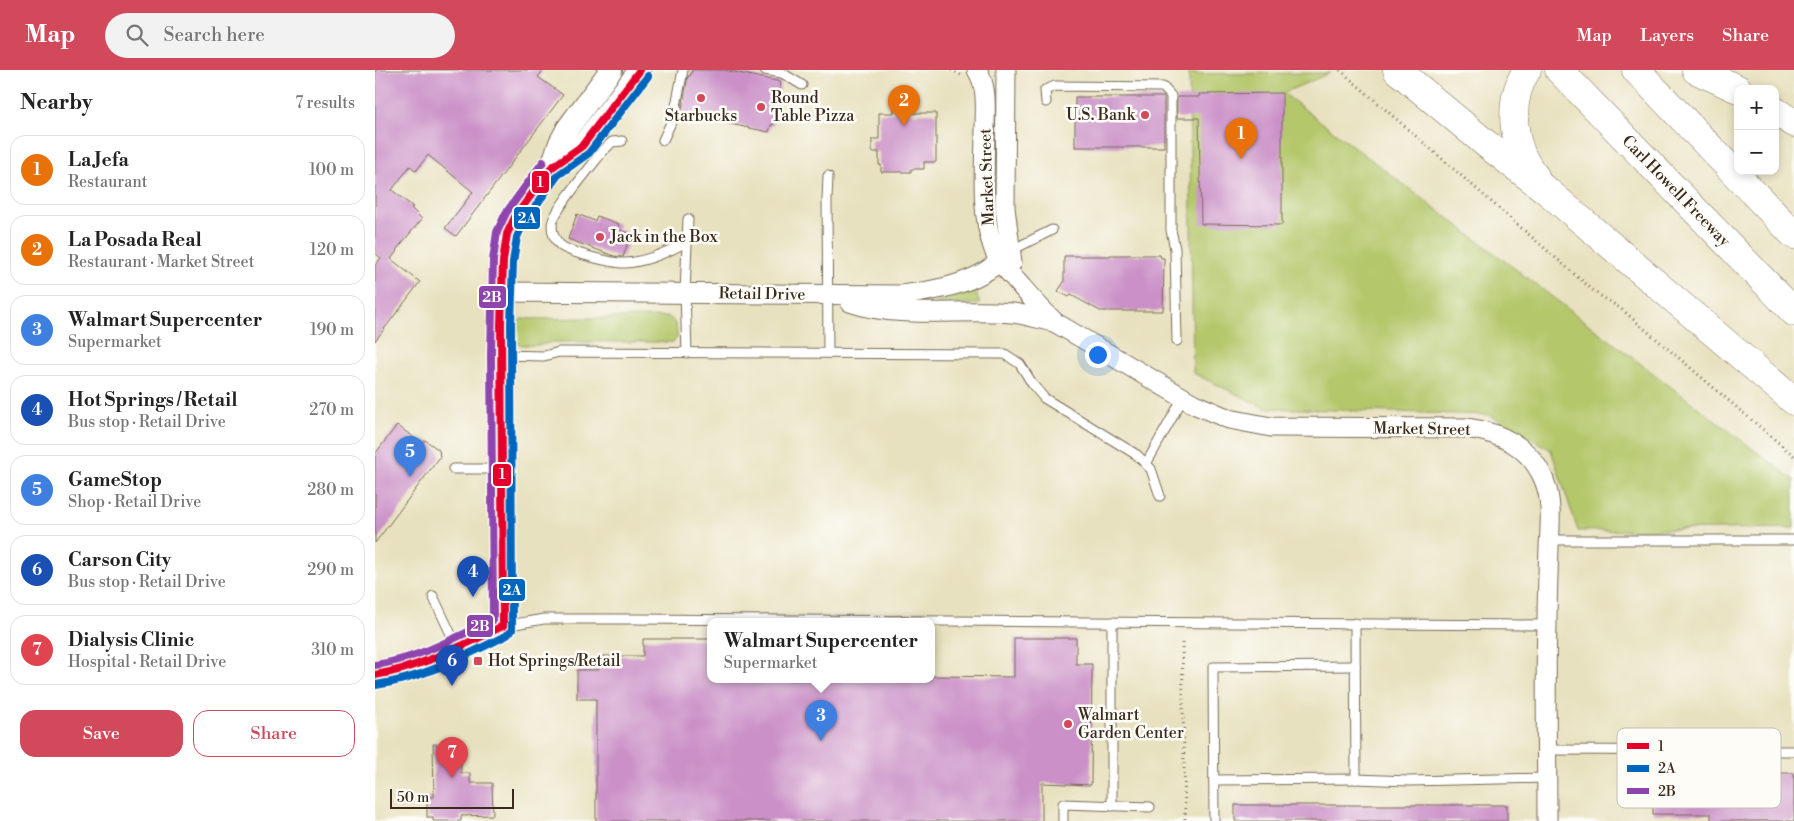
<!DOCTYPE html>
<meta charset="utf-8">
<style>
:root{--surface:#fff;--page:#f2f2f2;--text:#222;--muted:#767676;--line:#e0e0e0;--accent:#d1495b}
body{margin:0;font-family:"Libre Bodoni",serif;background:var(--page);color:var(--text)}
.controls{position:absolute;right:15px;top:15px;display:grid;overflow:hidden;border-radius:10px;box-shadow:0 2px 8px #0003}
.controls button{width:45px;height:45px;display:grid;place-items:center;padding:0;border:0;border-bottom:1px solid var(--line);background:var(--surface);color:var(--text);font:25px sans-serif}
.scale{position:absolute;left:15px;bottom:12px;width:124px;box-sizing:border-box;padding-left:5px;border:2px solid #3b2a1e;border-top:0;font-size:14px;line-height:18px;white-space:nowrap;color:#3b2a1e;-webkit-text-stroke:4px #fdfcf7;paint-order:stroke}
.you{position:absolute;left:722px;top:284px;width:18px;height:18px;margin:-12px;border:4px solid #fff;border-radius:50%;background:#1a73e8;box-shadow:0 0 0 8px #1a73e833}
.badge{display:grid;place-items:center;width:32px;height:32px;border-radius:50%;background:var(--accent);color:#fff;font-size:16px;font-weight:700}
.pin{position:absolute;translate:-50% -41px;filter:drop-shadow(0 1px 2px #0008)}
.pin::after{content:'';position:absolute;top:26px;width:18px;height:15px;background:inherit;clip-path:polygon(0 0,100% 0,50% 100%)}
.popup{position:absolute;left:332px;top:548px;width:228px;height:65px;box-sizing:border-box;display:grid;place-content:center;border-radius:10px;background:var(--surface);filter:drop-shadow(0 1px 4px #0005);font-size:16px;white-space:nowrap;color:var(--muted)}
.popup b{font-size:19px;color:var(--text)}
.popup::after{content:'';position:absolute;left:50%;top:100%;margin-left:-10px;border:10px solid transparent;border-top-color:var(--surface)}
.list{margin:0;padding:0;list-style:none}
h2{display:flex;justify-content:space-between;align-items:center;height:65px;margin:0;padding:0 20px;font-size:21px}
h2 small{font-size:16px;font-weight:400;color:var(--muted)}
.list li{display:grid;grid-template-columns:32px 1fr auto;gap:15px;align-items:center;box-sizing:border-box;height:70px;margin:0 10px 10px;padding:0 10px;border:1px solid var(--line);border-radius:15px}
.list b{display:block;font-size:19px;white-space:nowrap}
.list p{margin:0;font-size:16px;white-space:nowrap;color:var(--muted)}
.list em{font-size:16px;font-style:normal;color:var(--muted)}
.actions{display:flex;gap:10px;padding:15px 20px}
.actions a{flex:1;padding:11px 0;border:1px solid var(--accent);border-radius:15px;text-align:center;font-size:18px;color:var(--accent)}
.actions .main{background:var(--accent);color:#fff}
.icon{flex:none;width:28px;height:28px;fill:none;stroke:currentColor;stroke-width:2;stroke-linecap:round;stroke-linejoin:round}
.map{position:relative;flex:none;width:1419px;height:751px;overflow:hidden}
header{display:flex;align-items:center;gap:30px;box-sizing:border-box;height:70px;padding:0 25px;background:var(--accent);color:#fff}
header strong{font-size:24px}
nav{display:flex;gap:28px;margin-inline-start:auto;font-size:18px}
.search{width:350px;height:45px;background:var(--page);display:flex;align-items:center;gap:12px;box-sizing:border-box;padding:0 18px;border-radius:28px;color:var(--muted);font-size:19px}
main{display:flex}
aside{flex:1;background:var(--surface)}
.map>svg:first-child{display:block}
.green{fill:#b4c76a;stroke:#787844}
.building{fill:#ca90c7}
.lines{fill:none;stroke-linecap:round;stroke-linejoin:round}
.service-casing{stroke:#786a56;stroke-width:11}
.minor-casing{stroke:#786a56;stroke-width:21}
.tertiary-casing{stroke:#786a56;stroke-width:24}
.motorway-casing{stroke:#786a56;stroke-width:29}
.path{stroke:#786a56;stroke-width:3;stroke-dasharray:1 4;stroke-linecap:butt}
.service{stroke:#fff;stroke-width:9}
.minor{stroke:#fff;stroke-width:19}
.tertiary{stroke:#fff;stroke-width:22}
.motorway{stroke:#fff;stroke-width:28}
.bus-1-casing{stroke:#fdfcf7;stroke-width:11}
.bus-2-casing{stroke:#fdfcf7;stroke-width:11}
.bus-3-casing{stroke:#fdfcf7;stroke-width:11}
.bus-1{stroke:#e4002b;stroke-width:8}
.bus-2{stroke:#0065bd;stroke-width:8}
.bus-3{stroke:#8e44ad;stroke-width:8}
.poi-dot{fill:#d1495b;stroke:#fdfcf7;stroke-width:2}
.labels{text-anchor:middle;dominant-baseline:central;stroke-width:5;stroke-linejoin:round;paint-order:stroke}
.poi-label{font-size:16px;fill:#3b2a1e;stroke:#fdfcf7;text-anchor:start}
.street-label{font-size:16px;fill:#3b2a1e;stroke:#fdfcf7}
.key{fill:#fdfcf7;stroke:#c3bdb6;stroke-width:1}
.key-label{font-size:14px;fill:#3b2a1e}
.line-badge{stroke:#fdfcf7;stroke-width:2}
.badge-label{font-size:14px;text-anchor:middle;font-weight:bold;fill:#fff}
</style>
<header>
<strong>Map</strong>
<div class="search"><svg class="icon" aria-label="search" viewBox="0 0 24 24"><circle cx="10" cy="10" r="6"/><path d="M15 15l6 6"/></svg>Search here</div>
<nav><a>Map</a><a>Layers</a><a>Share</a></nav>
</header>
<main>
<aside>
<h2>Nearby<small>7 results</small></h2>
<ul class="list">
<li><span class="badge" style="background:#e8710a">1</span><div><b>La Jefa</b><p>Restaurant</p></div><em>100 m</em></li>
<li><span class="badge" style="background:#e8710a">2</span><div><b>La Posada Real</b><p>Restaurant · Market Street</p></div><em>120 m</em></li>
<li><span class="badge" style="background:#3f7fe0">3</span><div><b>Walmart Supercenter</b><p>Supermarket</p></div><em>190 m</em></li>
<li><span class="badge" style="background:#1a4fb4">4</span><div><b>Hot Springs / Retail</b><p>Bus stop · Retail Drive</p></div><em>270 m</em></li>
<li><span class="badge" style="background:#3f7fe0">5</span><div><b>GameStop</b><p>Shop · Retail Drive</p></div><em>280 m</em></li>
<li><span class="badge" style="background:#1a4fb4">6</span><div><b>Carson City</b><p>Bus stop · Retail Drive</p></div><em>290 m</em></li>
<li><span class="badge" style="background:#e0444e">7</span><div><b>Dialysis Clinic</b><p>Hospital · Retail Drive</p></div><em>310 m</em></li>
</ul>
<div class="actions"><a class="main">Save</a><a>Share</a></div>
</aside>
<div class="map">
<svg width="1419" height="751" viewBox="0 0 1419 751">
<rect width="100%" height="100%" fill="#fdfcf7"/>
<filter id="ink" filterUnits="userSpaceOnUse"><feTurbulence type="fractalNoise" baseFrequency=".02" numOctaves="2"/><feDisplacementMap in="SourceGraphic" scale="10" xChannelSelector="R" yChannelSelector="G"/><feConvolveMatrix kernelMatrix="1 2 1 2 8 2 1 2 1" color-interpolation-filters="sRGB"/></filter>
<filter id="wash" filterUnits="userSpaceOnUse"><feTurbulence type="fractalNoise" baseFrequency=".0096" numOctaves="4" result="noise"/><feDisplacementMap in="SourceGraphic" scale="20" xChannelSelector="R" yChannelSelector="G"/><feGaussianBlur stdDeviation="1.12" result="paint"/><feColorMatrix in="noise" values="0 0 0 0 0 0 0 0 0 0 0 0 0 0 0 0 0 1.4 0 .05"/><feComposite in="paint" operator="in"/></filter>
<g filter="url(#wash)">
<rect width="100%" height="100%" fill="#e8e1bf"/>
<!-- green -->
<g class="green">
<polygon points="955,3 908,23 1419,410 1419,458 1203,461 1176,380 1115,345 890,338 818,303 814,4"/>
<polygon points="599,217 605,234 560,234 560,231 585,224"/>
<path d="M294,247C302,253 302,259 302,268L298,272H177C166,276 151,277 140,273C138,264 139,256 146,249Z"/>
</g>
<g id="blocks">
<!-- building -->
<g class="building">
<polygon points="0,0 169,0 163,7 188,25 81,166 70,158 98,122 53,85 41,101 35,96 17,120 38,137 36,138 47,149 21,180 22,181 16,189 45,212 0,271 0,195 6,188 0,183"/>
<polygon points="317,0 350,0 406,12 398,55 396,55 394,62 306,44 313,6 315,6"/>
<polygon points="907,23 907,155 826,154 824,48 802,48 802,27 824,27 824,24"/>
<rect x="700" y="27" width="89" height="50"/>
<polygon points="519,37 535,37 535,43 561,43 561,92 549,92 549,99 536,99 536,102 506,102 506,95 504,95 504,82 497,82 497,69 504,69 504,43 519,43"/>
<polygon points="202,144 220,151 222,146 244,154 242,159 256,164 248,187 239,186 193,169"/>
<polygon points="735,185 785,185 786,188 789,188 788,241 725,241 696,225 694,227 683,221 689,212 689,186 735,186"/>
<polygon points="22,355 47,374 50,370 64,380 65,387 0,473 0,384"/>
<polygon points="639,568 701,568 701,594 717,594 716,715 667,713 667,751 221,751 221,629 202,629 202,600 224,600 224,586 268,586 268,569 336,569 336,610 556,610 556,606 639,607"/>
<polygon points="58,674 86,674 86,703 95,703 95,713 117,713 118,745 86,746 86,751 58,751 58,747 52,747 52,727 59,727"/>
<polygon points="1364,703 1419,703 1419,751 1336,751 1336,744 1278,744 1278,716 1364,716"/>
<rect x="860" y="735" width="272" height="16"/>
</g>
</g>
</g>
<g filter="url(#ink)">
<use href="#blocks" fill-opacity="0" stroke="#786a56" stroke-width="1"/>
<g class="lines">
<defs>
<g id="service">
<polyline points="390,0 407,3 427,15"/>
<polyline points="671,32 670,20 680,16 788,17 796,26 796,160 800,179 802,271"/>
<polyline points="288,70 299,46 308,0"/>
<path d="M247,71L237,72L229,80C219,93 177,142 177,155C177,162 180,170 185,175C192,182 240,194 250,193C272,192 293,182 311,172"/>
<polyline points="453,106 452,129 453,283"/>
<polyline points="635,181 677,160"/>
<polyline points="312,283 310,223 313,149"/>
<polyline points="126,285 169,286 184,282 630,284 645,294 658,315 669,328 762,385 776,399 785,426"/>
<polyline points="771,394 808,328"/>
<polyline points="78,399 127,399"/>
<polyline points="1175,470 1419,470"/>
<polyline points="58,526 82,577"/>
<polyline points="737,552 737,736"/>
<polyline points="980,553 981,709 1034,711 1172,708"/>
<polyline points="128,556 169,549 261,549 1172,555"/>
<polyline points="1172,680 1419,681"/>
<polyline points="839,710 981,709"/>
<polyline points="688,751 688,734 775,737"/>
<polyline points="839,751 838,597 980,596"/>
</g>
<g id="minor">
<path d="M602,0C613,17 610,39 610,59C610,97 605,140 618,177C622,190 630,198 639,208C654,225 664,238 681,253L819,334L854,349L896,357L1092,358C1126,363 1155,376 1169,410C1178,432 1175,456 1174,478C1173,503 1172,529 1172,554C1170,619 1172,685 1172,751"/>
<polyline points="631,0 630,138 637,192"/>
<path d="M127,222L527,225C566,220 609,212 635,181"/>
<path d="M475,232C527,250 583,238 637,243C650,244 665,249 678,252"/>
</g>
<g id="tertiary">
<polyline points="176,98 185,73 193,58 236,0"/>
<path d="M0,605C45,601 87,575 128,556L126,254L128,191L132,164L140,147L176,98L207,76L265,0"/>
</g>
<g id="motorway">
<polyline points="1022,0 1115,77 1172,121 1419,331"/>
<path d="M1152,0C1132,31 1136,78 1160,106"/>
<polyline points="1184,0 1419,242"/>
<polyline points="1261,0 1419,165"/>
<polyline points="1321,0 1363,19"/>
<polyline points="1400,41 1419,53"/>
</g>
</defs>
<!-- service casing -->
<use href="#service" class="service-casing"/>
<!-- minor casing -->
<use href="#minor" class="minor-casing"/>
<!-- tertiary casing -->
<use href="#tertiary" class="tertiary-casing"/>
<!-- motorway casing -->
<use href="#motorway" class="motorway-casing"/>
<!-- path -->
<g class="path">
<polyline points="576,0 586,5"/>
<polyline points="965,0 1221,223 1245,238 1419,386"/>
<polyline points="807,573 810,751"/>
</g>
<!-- service -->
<use href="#service" class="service"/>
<!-- minor -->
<use href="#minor" class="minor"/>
<!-- tertiary -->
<use href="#tertiary" class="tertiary"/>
<!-- motorway -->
<use href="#motorway" class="motorway"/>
<defs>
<g id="bus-1">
<polyline points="128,556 126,254 128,191 132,164 140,147 176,98 207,76 265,0"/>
<path d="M0,605C46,598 86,576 128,556"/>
</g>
<path id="bus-2" d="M1,615C49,608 90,586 132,565L137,560L136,254L138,192L142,167L149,152L183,105L214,83L273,6"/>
<path id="bus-3" d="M0,595C43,589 79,568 118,550L116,285L118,190L122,162L131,143L168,92"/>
</defs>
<!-- bus-1 casing -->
<use href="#bus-1" class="bus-1-casing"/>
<!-- bus-2 casing -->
<use href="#bus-2" class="bus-2-casing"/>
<!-- bus-3 casing -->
<use href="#bus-3" class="bus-3-casing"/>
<!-- bus-1 -->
<use href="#bus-1" class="bus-1"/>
<!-- bus-2 -->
<use href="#bus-2" class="bus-2"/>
<!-- bus-3 -->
<use href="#bus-3" class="bus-3"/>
</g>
</g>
<!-- markers -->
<g class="poi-dot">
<circle cx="326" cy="28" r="5"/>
<circle cx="386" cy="37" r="5"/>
<circle cx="770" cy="45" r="5"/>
<circle cx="225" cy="167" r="5"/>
<rect x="98" y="586" width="10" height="10" rx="2.5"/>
<circle cx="693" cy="654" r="5"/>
</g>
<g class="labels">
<!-- poi labels -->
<g class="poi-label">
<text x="396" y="28">Round<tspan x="396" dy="18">Table Pizza</tspan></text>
<text x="760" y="45" text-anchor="end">U.S. Bank</text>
<text x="326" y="46" text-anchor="middle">Starbucks</text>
<text x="235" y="167">Jack in the Box</text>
<text x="113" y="591">Hot Springs/Retail</text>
<text x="703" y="645">Walmart<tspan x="703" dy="18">Garden Center</tspan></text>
</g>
<!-- street labels -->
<g class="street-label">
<text transform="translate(612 107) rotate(-92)">Market Street</text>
<text transform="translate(1301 121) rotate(46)">Carl Howell Freeway</text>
<text transform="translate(387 224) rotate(1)">Retail Drive</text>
<text transform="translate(1047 359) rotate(1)">Market Street</text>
</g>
</g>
<!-- legend -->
<rect x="1242" y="658" width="164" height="80" rx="8" class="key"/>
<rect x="1252" y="673" width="22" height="6" fill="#e4002b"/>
<rect x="1252" y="695" width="22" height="7" fill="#0065bd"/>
<rect x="1252" y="718" width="22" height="6" fill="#8e44ad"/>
<g class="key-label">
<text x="1283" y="681">1</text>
<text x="1283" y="703">2A</text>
<text x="1283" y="726">2B</text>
</g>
<g class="line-badge">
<rect x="156" y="100" width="19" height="24" rx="5" fill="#e4002b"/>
<rect x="138" y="136" width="28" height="24" rx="5" fill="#0065bd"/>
<rect x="103" y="215" width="29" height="24" rx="5" fill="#8e44ad"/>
<rect x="117" y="393" width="20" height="24" rx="5" fill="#e4002b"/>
<rect x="123" y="508" width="28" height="24" rx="5" fill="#0065bd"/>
<rect x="91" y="544" width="28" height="24" rx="5" fill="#8e44ad"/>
</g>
<g class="badge-label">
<text x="165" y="117">1</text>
<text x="152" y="153">2A</text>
<text x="117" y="232">2B</text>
<text x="127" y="409">1</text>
<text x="137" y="525">2A</text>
<text x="105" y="561">2B</text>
</g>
</svg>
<div class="controls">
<button>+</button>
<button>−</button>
</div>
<div class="scale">50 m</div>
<div class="you"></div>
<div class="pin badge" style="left:866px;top:89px;background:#e8710a">1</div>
<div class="pin badge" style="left:529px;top:56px;background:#e8710a">2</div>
<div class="pin badge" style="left:446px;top:671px;background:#3f7fe0">3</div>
<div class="popup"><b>Walmart Supercenter</b>Supermarket</div>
<div class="pin badge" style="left:98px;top:527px;background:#1a4fb4">4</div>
<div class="pin badge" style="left:35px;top:407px;background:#3f7fe0">5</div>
<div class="pin badge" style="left:77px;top:616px;background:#1a4fb4">6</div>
<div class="pin badge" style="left:77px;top:708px;background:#e0444e">7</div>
</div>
</main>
